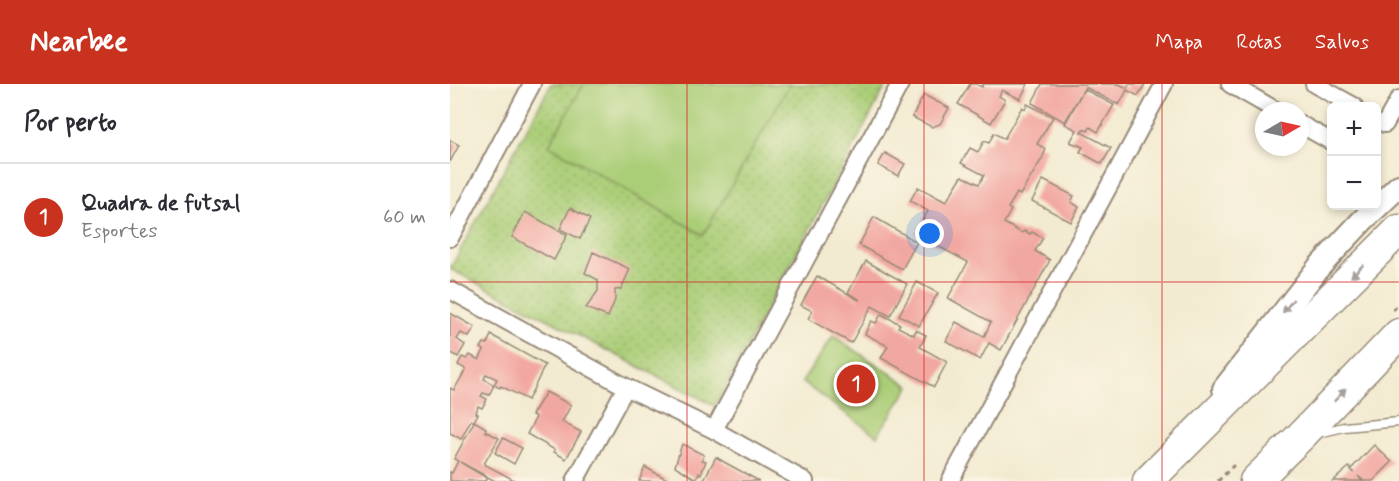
<!DOCTYPE html>
<html lang="pt">
<meta charset="utf-8">
<style>
:root{--surface:#fff;--page:#f7f7f7;--text:#2b2b33;--muted:#7c7c81;--line:#e1e1e2;--accent:#c8321e}
body{margin:0;font-family:Mynerve,sans-serif;background:var(--page);color:var(--text)}
.controls{position:absolute;right:18px;top:18px;display:grid;overflow:hidden;border-radius:9px;box-shadow:0 3px 9px #0003}
.controls button{width:54px;height:54px;display:grid;place-items:center;padding:0;border:0;border-bottom:2px solid var(--line);background:var(--surface);color:var(--text);font:30px sans-serif}
.compass{position:absolute;left:805px;top:18px;width:54px;height:54px;border-radius:50%;background:var(--surface);box-shadow:0 3px 9px #0003;rotate:81deg}
.you{position:absolute;left:480px;top:150px;width:21px;height:21px;margin:-15px;border:4px solid #fff;border-radius:50%;background:#1a73e8;box-shadow:0 0 0 9px #1a73e833}
.badge{display:grid;place-items:center;width:39px;height:39px;border-radius:50%;background:var(--accent);color:#fff;font-size:20px;font-weight:700}
.pin{position:absolute;translate:-50% -50%;border:3px solid #fff;box-shadow:0 2px 6px #0006}
.list{margin:0;padding:0;list-style:none}
h2{display:flex;justify-content:space-between;align-items:center;height:78px;margin:0;padding:0 24px;font-size:26px}
h2 small{font-size:20px;font-weight:400;color:var(--muted)}
.list li{display:grid;grid-template-columns:39px 1fr auto;gap:18px;align-items:center;box-sizing:border-box;height:108px;padding:0 24px;border-top:2px solid var(--line)}
.list b{display:block;font-size:22px;white-space:nowrap}
.list p{margin:0;font-size:20px;white-space:nowrap;color:var(--muted)}
.list em{font-size:20px;font-style:normal;color:var(--muted)}
.map{position:relative;flex:none;width:949px;height:397px;overflow:hidden}
header{display:flex;align-items:center;gap:36px;box-sizing:border-box;height:84px;padding:0 30px;background:var(--accent);color:#fff}
header strong{font-size:28px}
nav{display:flex;gap:33px;margin-inline-start:auto;font-size:21px}
main{display:flex}
aside{flex:1;background:var(--surface)}
.map>svg:first-child{display:block}
.park{fill:url(#park-dots);stroke:#727c4a;stroke-width:1.5}
.garden{fill:#aacd77;stroke:#727c4a;stroke-width:1.5}
.building{fill:#f2a8a2}
.lines{fill:none;stroke-linecap:round;stroke-linejoin:round}
.lane-casing{stroke:#978a78;stroke-width:11}
.street-casing{stroke:#978a78;stroke-width:20}
.secondary-casing{stroke:#978a78;stroke-width:26}
.highway-casing{stroke:#978a78;stroke-width:33}
.path{stroke:#978a78;stroke-width:3;stroke-dasharray:4.5 4.5;stroke-linecap:butt}
.lane{stroke:#fff;stroke-width:8}
.street{stroke:#fff;stroke-width:16}
.secondary{stroke:#fff;stroke-width:22}
.highway{stroke:#fff;stroke-width:30}
.oneway{fill:#a79f9a}
.grid{fill:none;stroke:#d62828;stroke-width:1.5;stroke-opacity:0.55}
</style>
<header>
<strong>Nearbee</strong>
<nav><a>Mapa</a><a>Rotas</a><a>Salvos</a></nav>
</header>
<main>
<aside>
<h2>Por perto<small></small></h2>
<ul class="list">
<li><span class="badge">1</span><div><b>Quadra de futsal</b><p>Esportes</p></div><em>60 m</em></li>
</ul>
</aside>
<div class="map">
<svg width="949" height="397" viewBox="0 0 949 397">
<defs>
<pattern id="park-dots" width="8" height="8" patternUnits="userSpaceOnUse" patternTransform="scale(1.5)"><rect width="8" height="8" fill="#aacd77"/><path d="M2 2h.1M6 6h.1" fill="none" stroke="#93b066" stroke-width="1.8" stroke-linecap="round"/></pattern>
</defs>
<rect width="100%" height="100%" fill="#fcf5e5"/>
<filter id="ink" filterUnits="userSpaceOnUse"><feTurbulence type="fractalNoise" baseFrequency=".0167" numOctaves="2"/><feDisplacementMap in="SourceGraphic" scale="12" xChannelSelector="R" yChannelSelector="G"/><feConvolveMatrix kernelMatrix="1 2 1 2 8 2 1 2 1" color-interpolation-filters="sRGB"/></filter>
<filter id="wash" filterUnits="userSpaceOnUse"><feTurbulence type="fractalNoise" baseFrequency=".008" numOctaves="4" result="noise"/><feDisplacementMap in="SourceGraphic" scale="24" xChannelSelector="R" yChannelSelector="G"/><feGaussianBlur stdDeviation="1.35" result="paint"/><feColorMatrix in="noise" values="0 0 0 0 0 0 0 0 0 0 0 0 0 0 0 0 0 1.4 0 .05"/><feComposite in="paint" operator="in"/></filter>
<g filter="url(#wash)">
<rect width="100%" height="100%" fill="#f3ebd1"/>
<!-- park -->
<polygon class="park" points="101,0 437,0 265,322 0,185"/>
<!-- garden -->
<g class="garden">
<polygon points="134,0 340,0 253,151 99,61"/>
<polygon points="383,252 460,302 427,352 352,298"/>
</g>
<g id="blocks">
<!-- building -->
<g class="building">
<polygon points="520,0 526,0 532,3 533,0 578,0 570,15 552,6 549,12 555,16 541,39 508,20"/>
<polygon points="592,0 669,0 677,4 679,0 695,0 688,12 677,6 669,21 635,3 615,38 582,19"/>
<polygon points="634,5 664,21 648,48 640,43 638,47 633,45 631,48 661,64 652,80 630,68 633,63 620,58 627,46 615,40"/>
<polygon points="474,11 499,24 490,40 482,43 462,33"/>
<polygon points="577,20 603,33 587,60 596,65 592,75 570,111 567,109 558,124 561,126 554,139 572,149 574,147 580,150 582,148 593,154 585,167 600,176 551,266 539,259 530,276 496,257 506,238 534,253 541,238 498,214 518,178 465,150 478,127 460,117 468,103 496,118 512,92 529,100 534,91 511,79 520,64 528,68 534,57 539,59 544,49 554,55 572,23 575,25"/>
<polygon points="0,56 9,61 0,78"/>
<polygon points="435,69 455,80 448,92 428,81"/>
<polygon points="593,96 624,112 621,118 629,123 621,138 582,117"/>
<polygon points="120,124 140,135 130,155 110,145"/>
<polygon points="75,128 117,151 104,176 62,153"/>
<polygon points="424,133 467,158 452,185 409,161"/>
<polygon points="143,168 180,185 171,205 165,206 165,216 158,233 136,224 148,207 148,196 135,189"/>
<polygon points="416,177 457,200 440,232 422,222 401,259 358,235 362,227 351,221 367,192 409,216 409,215 398,209"/>
<polygon points="467,198 488,209 469,242 449,231"/>
<polygon points="0,229 25,243 19,253 11,249 7,255 15,261 8,273 0,268"/>
<polygon points="431,230 450,240 448,243 464,251 466,246 476,251 470,263 497,278 484,303 431,274 438,262 415,250 421,237 426,239"/>
<polygon points="41,251 95,281 78,316 51,302 50,304 44,301 47,295 36,290 34,295 44,301 39,311 33,309 31,312 37,315 32,324 28,322 26,329 28,330 24,337 36,344 35,347 49,354 34,380 66,397 45,397 10,378 37,394 35,397 0,397 0,388 2,389 8,377 4,375 24,338 21,336 11,355 0,349 0,304 4,306 16,285 8,281 12,273 17,275 20,271 29,276 34,266 31,264 34,259 37,260"/>
<polygon points="96,308 121,321 112,338 131,348 116,375 104,368 105,366 77,350 86,333 82,331"/>
<polygon points="53,354 72,364 64,380 45,369"/>
<polygon points="232,360 254,371 252,376 256,377 251,390 249,389 246,395 225,382"/>
<polygon points="924,361 942,378 923,397 914,397 908,392 912,397 883,397 899,383 904,389 901,385"/>
<polygon points="266,373 274,378 309,397 253,397"/>
<polygon points="195,383 211,392 221,397 189,397"/>
</g>
</g>
</g>
<g filter="url(#ink)">
<use href="#blocks" fill-opacity="0" stroke="#978a78" stroke-width="1.5"/>
<g class="lines">
<defs>
<polyline id="lane" points="868,349 894,343 949,338"/>
<g id="street">
<polyline points="780,0 827,27"/>
<polyline points="864,0 904,22"/>
<polyline points="850,40 882,58"/>
<polyline points="935,40 949,15"/>
<polyline points="0,154 82,0"/>
<polyline points="0,206 176,303 264,346 355,397"/>
<polyline points="264,346 450,0"/>
<polyline points="125,397 176,303"/>
<polyline points="500,397 714,0"/>
</g>
<polyline id="secondary" points="774,305 869,183 913,136 949,102"/>
<g id="highway">
<polyline points="698,397 949,146"/>
<polyline points="805,397 850,353 949,250"/>
</g>
</defs>
<!-- lane casing -->
<use href="#lane" class="lane-casing"/>
<!-- street casing -->
<use href="#street" class="street-casing"/>
<!-- secondary casing -->
<use href="#secondary" class="secondary-casing"/>
<!-- highway casing -->
<use href="#highway" class="highway-casing"/>
<!-- path -->
<g class="path">
<polyline points="943,226 949,220"/>
<polyline points="768,397 786,379"/>
</g>
<!-- lane -->
<use href="#lane" class="lane"/>
<!-- street -->
<use href="#street" class="street"/>
<!-- secondary -->
<use href="#secondary" class="secondary"/>
<!-- highway -->
<use href="#highway" class="highway"/>
</g>
<!-- one-way arrows -->
<defs><path id="oneway-solid" d="M-6-.8H1V-3.2L6.5 0L1 3.2V.8H-6Z" transform="scale(1.5)"/></defs>
<g class="oneway">
<use href="#oneway-solid" transform="translate(907 187) rotate(135)"/>
<use href="#oneway-solid" transform="translate(838 222) rotate(128)"/>
<use href="#oneway-solid" transform="translate(890 311) rotate(-47)"/>
</g>
</g>
<!-- grid -->
<path class="grid" d="M237,0V397M474,0V397M712,0V397M0,198H949"/>
</svg>
<div class="controls">
<button>+</button>
<button>−</button>
</div>
<svg class="compass" viewBox="-18 -18 36 36"><path d="M0-13l5 13h-10z" fill="#e53935"/><path d="M0 13l5-13h-10z" fill="#7c7c81"/></svg>
<div class="you"></div>
<div class="pin badge" style="left:406px;top:300px">1</div>
</div>
</main>
